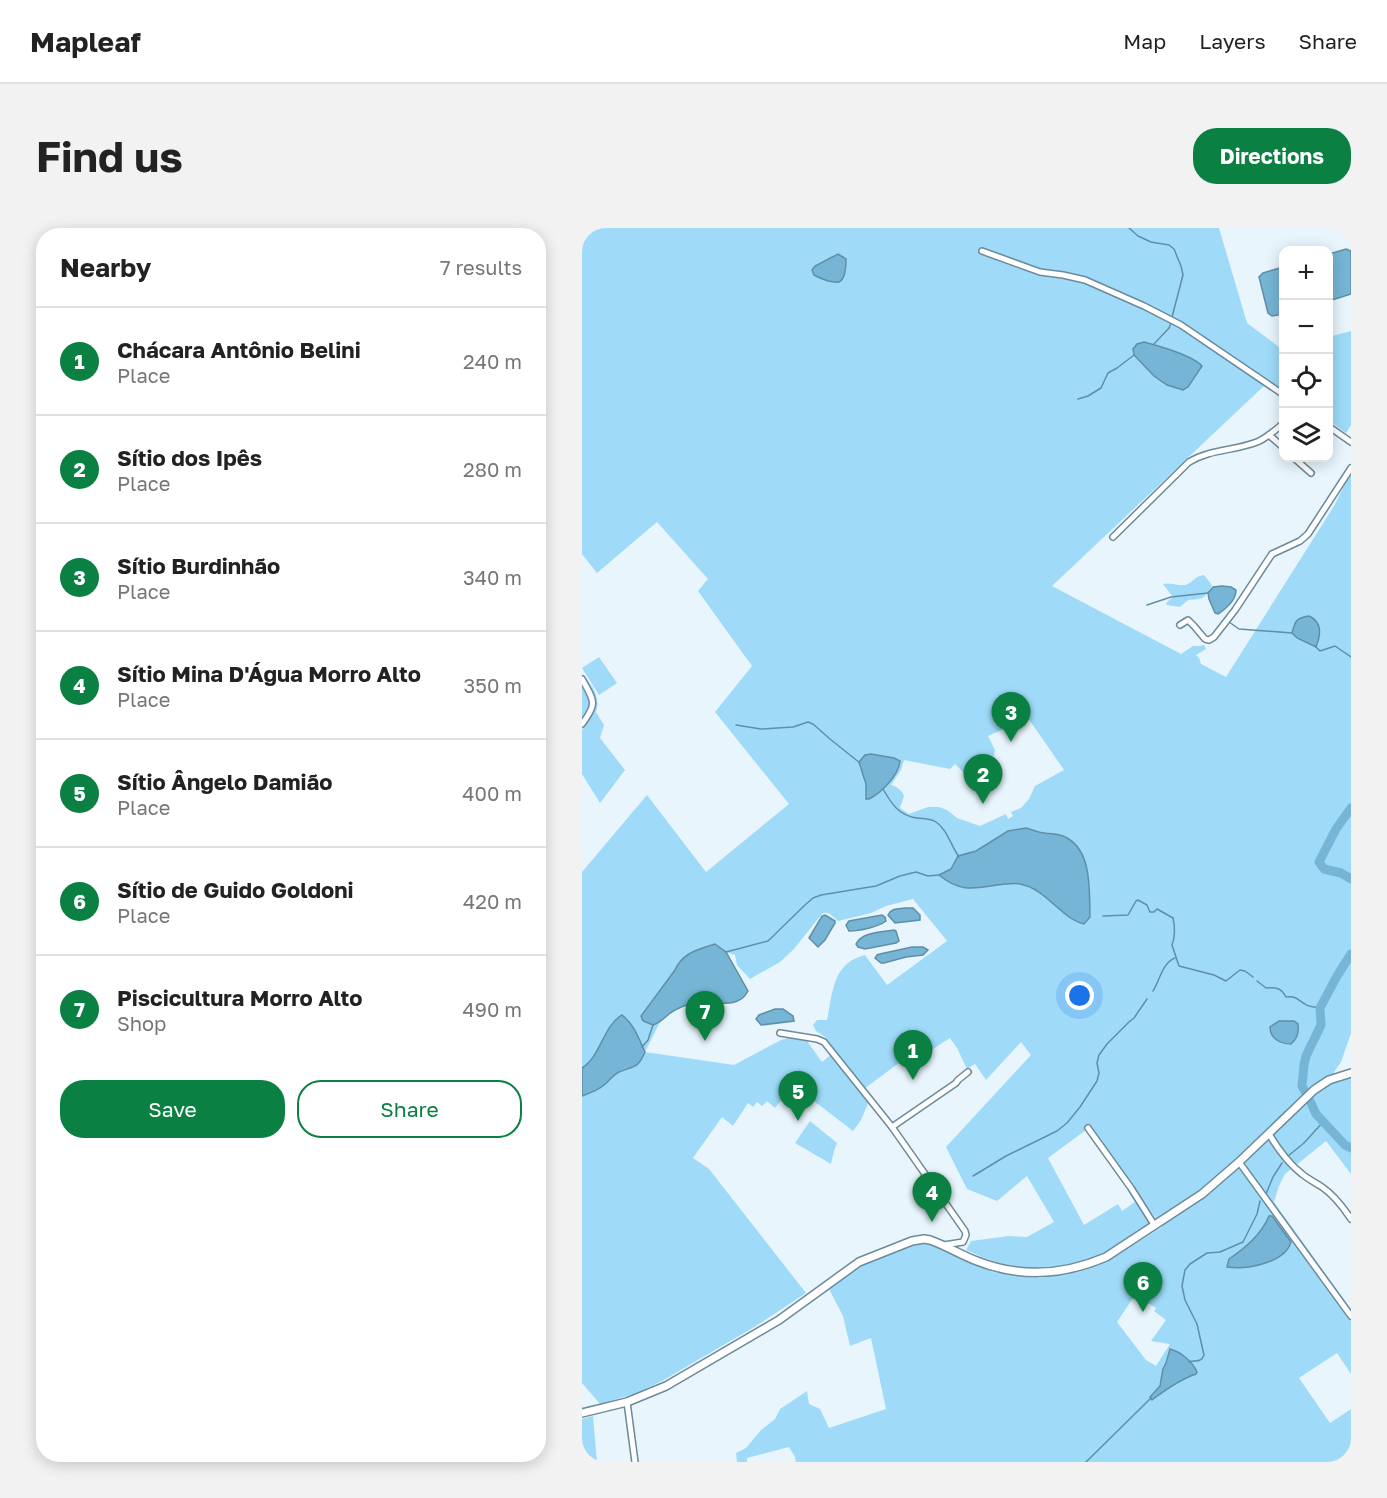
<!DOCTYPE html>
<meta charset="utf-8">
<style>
:root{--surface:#fff;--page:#f2f2f2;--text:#222;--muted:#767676;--line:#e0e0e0;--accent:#0b8043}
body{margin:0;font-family:"Golos Text",sans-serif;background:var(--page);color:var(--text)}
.controls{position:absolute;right:18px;top:18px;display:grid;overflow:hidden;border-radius:12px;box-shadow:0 3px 15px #0003}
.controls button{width:54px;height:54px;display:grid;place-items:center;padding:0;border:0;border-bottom:2px solid var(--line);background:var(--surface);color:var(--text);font:30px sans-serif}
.you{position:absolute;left:498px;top:768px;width:21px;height:21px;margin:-15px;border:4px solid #fff;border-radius:50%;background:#1a73e8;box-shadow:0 0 0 9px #1a73e833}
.badge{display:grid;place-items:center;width:39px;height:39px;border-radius:50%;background:var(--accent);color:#fff;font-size:20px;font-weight:700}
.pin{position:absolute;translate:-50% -50px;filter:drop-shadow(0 2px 3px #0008)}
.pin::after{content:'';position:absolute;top:32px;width:21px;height:18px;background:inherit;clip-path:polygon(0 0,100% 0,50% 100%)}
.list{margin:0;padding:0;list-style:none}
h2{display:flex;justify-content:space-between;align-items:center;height:78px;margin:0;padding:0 24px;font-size:26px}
h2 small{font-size:20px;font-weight:400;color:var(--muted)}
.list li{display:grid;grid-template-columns:39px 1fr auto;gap:18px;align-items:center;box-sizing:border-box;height:108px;padding:0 24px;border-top:2px solid var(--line)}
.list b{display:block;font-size:22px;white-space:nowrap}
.list p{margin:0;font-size:20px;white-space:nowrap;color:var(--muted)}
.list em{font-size:20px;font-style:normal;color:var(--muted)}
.actions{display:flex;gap:12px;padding:18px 24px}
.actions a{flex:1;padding:14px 0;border:2px solid var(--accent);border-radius:24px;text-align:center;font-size:21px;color:var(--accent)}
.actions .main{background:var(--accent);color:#fff}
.icon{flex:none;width:33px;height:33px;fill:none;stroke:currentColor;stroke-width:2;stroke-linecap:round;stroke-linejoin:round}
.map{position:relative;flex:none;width:769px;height:1234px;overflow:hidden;border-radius:24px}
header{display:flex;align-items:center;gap:36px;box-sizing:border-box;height:84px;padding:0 30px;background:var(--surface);border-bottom:2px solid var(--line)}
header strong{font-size:28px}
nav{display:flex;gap:33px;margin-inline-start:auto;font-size:21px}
.intro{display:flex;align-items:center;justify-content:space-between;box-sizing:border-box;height:144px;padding:0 36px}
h1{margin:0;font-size:42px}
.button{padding:15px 27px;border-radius:24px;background:var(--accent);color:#fff;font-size:21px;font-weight:700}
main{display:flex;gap:36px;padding:0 36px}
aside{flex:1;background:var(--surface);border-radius:24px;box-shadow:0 3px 15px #0003}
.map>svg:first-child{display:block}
.green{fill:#9fdbf9;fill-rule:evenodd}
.water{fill:#76b5d5;stroke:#5f8fa7;stroke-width:1.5}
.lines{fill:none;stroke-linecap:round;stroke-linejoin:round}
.stream{stroke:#5f8fa7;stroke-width:1.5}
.river{stroke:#76b5d5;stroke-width:9}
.minor-casing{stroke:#6c8a99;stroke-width:8}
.secondary-casing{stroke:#6c8a99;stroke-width:10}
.minor{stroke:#fff;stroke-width:5}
.secondary{stroke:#fff;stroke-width:7}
</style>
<header>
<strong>Mapleaf</strong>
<nav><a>Map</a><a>Layers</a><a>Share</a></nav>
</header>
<div class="intro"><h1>Find us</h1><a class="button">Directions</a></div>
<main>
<aside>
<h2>Nearby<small>7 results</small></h2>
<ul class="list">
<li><span class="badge">1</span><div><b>Chácara Antônio Belini</b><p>Place</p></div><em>240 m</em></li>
<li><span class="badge">2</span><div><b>Sítio dos Ipês</b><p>Place</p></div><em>280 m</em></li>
<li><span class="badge">3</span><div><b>Sítio Burdinhão</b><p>Place</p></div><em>340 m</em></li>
<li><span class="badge">4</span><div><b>Sítio Mina D'Água Morro Alto</b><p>Place</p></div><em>350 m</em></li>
<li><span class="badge">5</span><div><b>Sítio Ângelo Damião</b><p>Place</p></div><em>400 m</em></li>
<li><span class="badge">6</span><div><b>Sítio de Guido Goldoni</b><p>Place</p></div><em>420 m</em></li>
<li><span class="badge">7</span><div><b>Piscicultura Morro Alto</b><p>Shop</p></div><em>490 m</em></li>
</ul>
<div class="actions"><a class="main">Save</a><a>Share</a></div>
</aside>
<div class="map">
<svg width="769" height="1234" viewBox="0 0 769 1234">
<rect width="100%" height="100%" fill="#e8f5fc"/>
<!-- green -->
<g class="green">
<path d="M0,0H637L665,95L701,122V163L645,125L642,130L683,157L470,358L599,426L611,418H618L622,417L624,421L614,427L617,430L619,436L644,449L752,278L769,244V805L759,834L752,844L755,852L769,849V946L744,913L703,946L697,958L692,974L769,1081V1146L755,1125L717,1150L748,1195L769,1181V1234H214L213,1229L207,1219L165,1230V1234H155L154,1225L164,1220L179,1202L193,1191L198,1181L225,1163L227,1176L238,1181L247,1200L304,1181L289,1110L268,1118L261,1088L247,1061L279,1038L337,1015L351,1017L380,1032L411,1044L444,1049L459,1050L496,1044L531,1030L580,999L508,899L466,930L502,997L536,976L540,983L554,973L566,992L567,996C556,1003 547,1011 536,1017C500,1040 455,1046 414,1034C404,1031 394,1026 384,1022L389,1013L427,1008L445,1009L472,994L445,948L415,973L385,961L364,919L449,827L439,814L404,852L393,836L385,841L375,820L368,810L351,821L347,817L329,826L282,861L243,809L234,803L231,797L235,792H245C249,774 250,748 265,736C270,731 277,729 283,727L305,757L365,713L331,671L304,678L289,685L256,693C251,689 246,682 240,686L211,722L198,734L168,751L155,737L153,727L144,724L133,716L101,729L96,735L93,742L59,788L71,797L78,794L63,824L152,837L199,812L207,810L225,813L240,834L250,826L287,873L279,892L271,903L211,857L193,880L185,873L180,878L175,874L171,879L166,875L151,898L140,889L111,930L127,941L224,1065L174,1098L80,1153L52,1166L18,1176L0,1155V868L10,865L21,858L35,845L47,841L63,824L53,803L30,796C22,811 15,831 0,840V644L65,567L124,644L207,576L133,484L170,438L116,363L126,351L75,294L15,345L0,326ZM446,490L482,542L453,558L447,571L439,580L429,584L431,588L426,591L424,586L398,598L375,590L365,582L357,579H346L327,586L318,580L322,568C319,561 315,559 309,557L319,542L322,532L368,541L373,536L384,547L412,528L413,522L406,508ZM434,601C449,601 463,605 478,606L503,632L506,644L508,689L495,694L457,663L438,655L417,657L358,647L369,641L376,628L394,623L426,603ZM553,1067L574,1080L572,1083L584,1092L569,1113L588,1116L574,1138L564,1132L535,1094Z"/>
<polygon points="769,103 769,197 764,205 747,193 746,109"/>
<path d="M622,347L630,357C623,371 621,371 606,372L598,379L585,377L584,375L591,369L581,356C589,354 595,358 603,357C611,355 612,348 622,347Z"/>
<polygon points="17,429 35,455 17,467 0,440"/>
<path d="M0,446C10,456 19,470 14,484L22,497L18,510L43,542L18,575L0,546V502L7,493L0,489Z"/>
<polygon points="228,893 255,915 252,923 249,936 213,915"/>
<polygon points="11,1188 15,1234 0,1234 0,1191"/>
</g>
<!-- water -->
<g class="water">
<polygon points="764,21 769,23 769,66 747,73 747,26"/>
<path d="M256,26L264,31C264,37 264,51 257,54C254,55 248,53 246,53C241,51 237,50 232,47L230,42L233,38Z"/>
<polygon points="701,39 701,86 690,88 686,85 677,49 681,45"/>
<path d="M562,114C577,118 610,127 620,138L606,159L601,162L585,157L572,148L552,127L551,121L555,116Z"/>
<path d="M640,358L649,359L654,362C654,372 644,381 636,386L633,385L627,371L626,365L631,359Z"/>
<path d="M727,388C740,394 739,407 734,419L715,410L710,405C713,393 714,390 727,388Z"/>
<path d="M289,526L312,530L318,533C317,547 299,565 287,571H284V556L277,534L283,527Z"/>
<path d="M444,600C448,601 453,603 457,604C465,606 474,605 481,608C511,620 507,663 508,689L502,696C478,690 465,661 438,656C434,655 428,656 424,656C396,659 381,667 357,647L369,641L376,628L394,623L426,603Z"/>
<path d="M323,680H331L338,687V692L313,695L306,687C309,680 316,681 323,680Z"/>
<polygon points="243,687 253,693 253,695 243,712 236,719 227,710 240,688"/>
<path d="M300,687L303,689L304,693C296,699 278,703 267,703L264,697L267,693Z"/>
<path d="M312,702L314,703L317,713L314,715L283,721L276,719L274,716C280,704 300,704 312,702Z"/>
<path d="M133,716L144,724L166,763C156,783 130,772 113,775C105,776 93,781 87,786C81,791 78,795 71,797L61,793L59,788L93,742C101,724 116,722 133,716Z"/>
<polygon points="330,719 341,719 346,722 341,727 324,729 302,735 299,735 293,730 295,727 298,726"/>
<polygon points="193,781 201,781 211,788 212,793 179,797 174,791 177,787"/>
<path d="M40,787C52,796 57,811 63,824C56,841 51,838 37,844C31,847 27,853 22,857C15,863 8,865 0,868V840C19,828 21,798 40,787Z"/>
<path d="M697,793H712L716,796C717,803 715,811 709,816C699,816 688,811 688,799Z"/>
<path d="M687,988H690L709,1014C703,1035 664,1042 645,1039L647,1031C663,1020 679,1007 687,988Z"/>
<path d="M588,1121C599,1124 610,1133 615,1144L614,1146C597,1152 583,1162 570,1172L568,1169L578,1158L581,1141L584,1135Z"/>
</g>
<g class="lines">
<!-- stream -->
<g class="stream">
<polyline points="547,0 556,8 569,14 587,17 592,21 599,38 601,47 590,89"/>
<polyline points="572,116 587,100 589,95"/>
<polyline points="496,171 506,168 519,160 526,145 535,140 552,127"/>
<polyline points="565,377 589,369 626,365"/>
<polyline points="647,394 657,401 710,405"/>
<polyline points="733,418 738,423 753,418 769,429"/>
<polyline points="154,497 179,501 211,499 226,494 231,496 248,511 278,535"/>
<path d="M301,561C309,575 317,588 335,590C342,591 348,590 354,594C365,601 369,618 377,629"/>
<path d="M521,688L546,687L554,673L556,672L565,677L568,684H572L575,681L591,690C593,699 593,709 590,717L597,738L632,747L644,753L658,742L663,743L671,749"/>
<polyline points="144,724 186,713 223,677 231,670 239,667 294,658 318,648 334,644 346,648 356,647"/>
<path d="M675,753L684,760C695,759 699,760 704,769C716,768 715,772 723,776C726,779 734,779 738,780"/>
<path d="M571,763C578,752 580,735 593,730"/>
<polyline points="60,819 66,812 71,797"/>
<polyline points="706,928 722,915 741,894"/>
<polyline points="391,948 424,928 475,903 485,895 498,879 515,853 517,845 515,835 517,827 525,816 547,794 552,790 565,771"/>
<polyline points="684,966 691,949 700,935"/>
<path d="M607,1134C614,1132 619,1135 622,1127L615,1096L603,1072L600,1058L603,1042L608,1036L625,1025L638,1024L661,1014L675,986L678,973"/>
<polyline points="504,1234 569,1170"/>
</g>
<!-- river -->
<g class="river">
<polyline points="769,580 754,601 737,634 742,641 759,645 769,651"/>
<polyline points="769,726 755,748 738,780 739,797 724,828 722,837 720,858 729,875 734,886 763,917 769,920"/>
</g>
<defs>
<g id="minor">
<polyline points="400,23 458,44 481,47 503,52 562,78 599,97 702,167"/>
<polyline points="746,198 769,214"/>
<polyline points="687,207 702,220"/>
<polyline points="712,230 729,245"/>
<path d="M531,309L607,234C628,221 652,223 675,214C685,210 693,202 702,195"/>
<polyline points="598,397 606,392 612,398 623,411 627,412 632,409 653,382 690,326 718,313 726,306 769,240"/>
<path d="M0,451C12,473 16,475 0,496"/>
<polyline points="198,805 235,811 242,814 310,899 383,1003 384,1007 381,1014 362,1017"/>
<polyline points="310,899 374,855 376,852 386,844"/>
<polyline points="506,900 549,960 573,998"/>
<path d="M687,906C696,921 706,935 720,946C726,951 734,955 740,959C752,967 761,979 769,991"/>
<polyline points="657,934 769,1088"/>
<polyline points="45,1174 53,1234"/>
</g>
<path id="secondary" d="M0,1185L45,1174L84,1158L197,1092L277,1034L330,1013L342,1011L348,1012C365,1018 379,1027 395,1033C438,1050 482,1047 524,1029L620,966L657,934L732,862L747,852L769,845"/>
</defs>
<!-- minor casing -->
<use href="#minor" class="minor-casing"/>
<!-- secondary casing -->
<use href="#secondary" class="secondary-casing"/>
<!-- minor -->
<use href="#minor" class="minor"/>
<!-- secondary -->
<use href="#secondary" class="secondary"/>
</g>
</svg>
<div class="controls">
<button>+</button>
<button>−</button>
<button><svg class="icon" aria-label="locate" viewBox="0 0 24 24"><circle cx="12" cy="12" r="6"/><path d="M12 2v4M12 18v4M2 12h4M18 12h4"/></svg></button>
<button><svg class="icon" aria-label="layers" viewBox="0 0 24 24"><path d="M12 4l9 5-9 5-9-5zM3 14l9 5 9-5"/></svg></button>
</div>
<div class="you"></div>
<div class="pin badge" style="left:331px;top:852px">1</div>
<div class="pin badge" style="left:401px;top:576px">2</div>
<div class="pin badge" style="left:429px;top:514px">3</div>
<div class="pin badge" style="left:350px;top:994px">4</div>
<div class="pin badge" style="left:216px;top:893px">5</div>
<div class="pin badge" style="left:561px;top:1084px">6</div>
<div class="pin badge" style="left:123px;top:813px">7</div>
</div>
</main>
